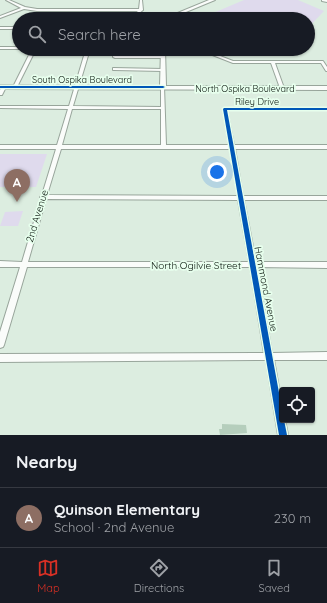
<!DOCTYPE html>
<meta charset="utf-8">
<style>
:root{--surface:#171b24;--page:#242831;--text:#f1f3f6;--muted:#9ea1a6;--line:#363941;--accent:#d93025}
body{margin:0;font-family:Quicksand,sans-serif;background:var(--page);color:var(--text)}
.controls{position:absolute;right:12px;bottom:12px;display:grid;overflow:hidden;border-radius:4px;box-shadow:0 1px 3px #0004}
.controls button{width:36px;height:36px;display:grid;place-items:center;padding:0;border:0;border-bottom:1px solid var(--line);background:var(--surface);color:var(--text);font:20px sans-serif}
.you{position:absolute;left:217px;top:172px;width:14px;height:14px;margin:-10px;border:3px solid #fff;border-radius:50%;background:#1a73e8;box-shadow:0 0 0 6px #1a73e833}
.badge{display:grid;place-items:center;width:26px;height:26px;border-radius:50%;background:var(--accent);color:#fff;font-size:13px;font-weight:700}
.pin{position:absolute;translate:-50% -33px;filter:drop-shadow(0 1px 2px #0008)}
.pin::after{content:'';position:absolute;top:21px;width:14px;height:12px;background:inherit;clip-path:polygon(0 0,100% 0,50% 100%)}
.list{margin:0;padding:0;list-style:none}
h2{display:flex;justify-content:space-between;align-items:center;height:52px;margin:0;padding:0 16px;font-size:17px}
h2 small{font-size:13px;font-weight:400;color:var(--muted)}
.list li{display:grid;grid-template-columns:26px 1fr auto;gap:12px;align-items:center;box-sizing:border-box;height:60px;padding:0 16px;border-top:1px solid var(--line)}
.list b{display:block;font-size:15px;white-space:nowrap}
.list p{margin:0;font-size:13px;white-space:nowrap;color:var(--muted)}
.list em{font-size:13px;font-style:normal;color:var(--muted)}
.icon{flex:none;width:22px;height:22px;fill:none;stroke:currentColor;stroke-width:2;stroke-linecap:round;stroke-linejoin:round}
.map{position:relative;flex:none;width:327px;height:435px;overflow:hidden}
.search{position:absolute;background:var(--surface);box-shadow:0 1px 3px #0004;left:12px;right:12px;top:12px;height:44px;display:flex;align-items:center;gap:10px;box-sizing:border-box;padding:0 14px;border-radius:22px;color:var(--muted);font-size:15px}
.sheet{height:112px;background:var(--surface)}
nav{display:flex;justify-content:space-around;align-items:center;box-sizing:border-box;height:56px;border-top:1px solid var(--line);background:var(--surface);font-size:11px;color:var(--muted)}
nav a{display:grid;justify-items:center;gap:2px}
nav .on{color:var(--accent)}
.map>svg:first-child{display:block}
.green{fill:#dfdaed}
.building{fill:#b5cebc}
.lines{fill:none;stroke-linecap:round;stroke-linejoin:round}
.minor-casing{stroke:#98a59b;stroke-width:2}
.tertiary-casing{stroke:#98a59b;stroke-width:2}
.minor{fill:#fafcfa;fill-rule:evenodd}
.tertiary{fill:#fafcfa;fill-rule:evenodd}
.cycleway-casing{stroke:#e7ffed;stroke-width:3}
.cycleway{fill:#0057b8;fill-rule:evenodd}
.labels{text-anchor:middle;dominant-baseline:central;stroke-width:3.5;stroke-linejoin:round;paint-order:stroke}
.far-street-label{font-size:9px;fill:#0a150d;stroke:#e7ffed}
.street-label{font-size:10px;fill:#0a150d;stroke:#e7ffed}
</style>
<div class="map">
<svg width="327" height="435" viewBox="0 0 327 435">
<rect width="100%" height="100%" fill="#dcede0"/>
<!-- green -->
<g class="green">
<polygon points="244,0 298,0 324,11 308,28 308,19 199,19"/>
<polygon points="0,154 47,154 36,187 0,187"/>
<polygon points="23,211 18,226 0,226 5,212"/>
</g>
<!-- building -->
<polygon class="building" points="222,424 246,425 247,433 220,435 219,429 222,429"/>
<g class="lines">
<defs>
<g id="minor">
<polygon points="6,0 9,0 25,7 37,9 139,9 140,0 142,0 143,10 132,19 128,19 138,11 37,11 24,9 0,18 0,16 21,8"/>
<polygon points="322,0 327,0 327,2 322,1"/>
<rect x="0" y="27" width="19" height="2"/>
<rect x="0" y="47" width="19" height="2"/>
<polygon points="32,49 36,49 17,87 14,88 13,87"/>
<path d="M86,49H90L73,106L161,107V87L164,86L166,145H229L223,109L225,108H327V110H227L234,145H327V149H235L243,196H327V200H244L256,262H327V268L257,267L272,353L327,352V360H274L282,405V420H285L288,435H278L266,360L0,362V354L264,353L250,267H27L4,345L3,347L0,348V332L20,267H0V261L22,262L41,198L40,197L42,195L56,149H0V145H57L68,109L0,108V106H69ZM72,109H161V145H62ZM61,149H230L238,196L47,195ZM46,199L238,200L249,262H28Z"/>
<polygon points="114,49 118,49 117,56 163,56 165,57 163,58 115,58 113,57"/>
<polygon points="197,49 202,49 233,61 323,61 327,67 327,71 326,71 321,63 275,63 284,88 282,89 280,88 271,63 233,63"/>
<polygon points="113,68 163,69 165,70 163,71 114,70 113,70"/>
<polygon points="3,86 6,87 2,95 0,95 0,90"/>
</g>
<g id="tertiary">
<polygon points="209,0 215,0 169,19 163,19"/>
<polygon points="161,49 165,49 166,86 327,86 327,90 0,89 0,85 160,86"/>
</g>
</defs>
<!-- minor casing -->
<use href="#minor" class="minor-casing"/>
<!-- tertiary casing -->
<use href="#tertiary" class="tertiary-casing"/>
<!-- minor -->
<use href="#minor" class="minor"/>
<!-- tertiary -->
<use href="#tertiary" class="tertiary"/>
<defs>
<g id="cycleway">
<polygon points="0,86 163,86 165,87 163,88 0,88"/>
<polygon points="224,108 327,108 327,110 227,110 282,409 282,420 284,420 287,435 279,435 223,109"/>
</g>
</defs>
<!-- cycleway casing -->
<use href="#cycleway" class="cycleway-casing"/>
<!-- cycleway -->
<use href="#cycleway" class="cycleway"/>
</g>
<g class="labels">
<!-- far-street labels -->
<g class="far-street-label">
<text x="82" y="79">South Ospika Boulevard</text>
<text x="245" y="88">North Ospika Boulevard</text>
<text x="257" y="101">Riley Drive</text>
</g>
<!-- street labels -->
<g class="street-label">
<text transform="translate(37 216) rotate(-73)">2nd Avenue</text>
<text x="196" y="265">North Ogilvie Street</text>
<text transform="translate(266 289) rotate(79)">Hammond Avenue</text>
</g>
</g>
</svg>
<div class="controls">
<button><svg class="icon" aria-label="locate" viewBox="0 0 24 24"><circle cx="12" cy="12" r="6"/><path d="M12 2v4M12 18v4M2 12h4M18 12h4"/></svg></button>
</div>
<div class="you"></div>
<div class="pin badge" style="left:17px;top:202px;background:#8d6e63">A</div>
<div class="search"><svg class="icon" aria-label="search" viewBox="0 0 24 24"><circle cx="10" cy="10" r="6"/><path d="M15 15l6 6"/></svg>Search here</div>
</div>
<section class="sheet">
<h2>Nearby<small></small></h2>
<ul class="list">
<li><span class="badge" style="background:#8d6e63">A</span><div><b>Quinson Elementary</b><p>School · 2nd Avenue</p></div><em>230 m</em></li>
</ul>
</section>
<nav>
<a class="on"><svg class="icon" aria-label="map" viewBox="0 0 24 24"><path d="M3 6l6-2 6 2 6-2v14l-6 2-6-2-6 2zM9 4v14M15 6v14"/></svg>Map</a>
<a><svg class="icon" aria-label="directions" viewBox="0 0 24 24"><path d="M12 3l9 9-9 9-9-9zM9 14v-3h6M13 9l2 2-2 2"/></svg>Directions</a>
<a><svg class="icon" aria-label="saved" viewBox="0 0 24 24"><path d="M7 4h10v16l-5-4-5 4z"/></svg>Saved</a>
</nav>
